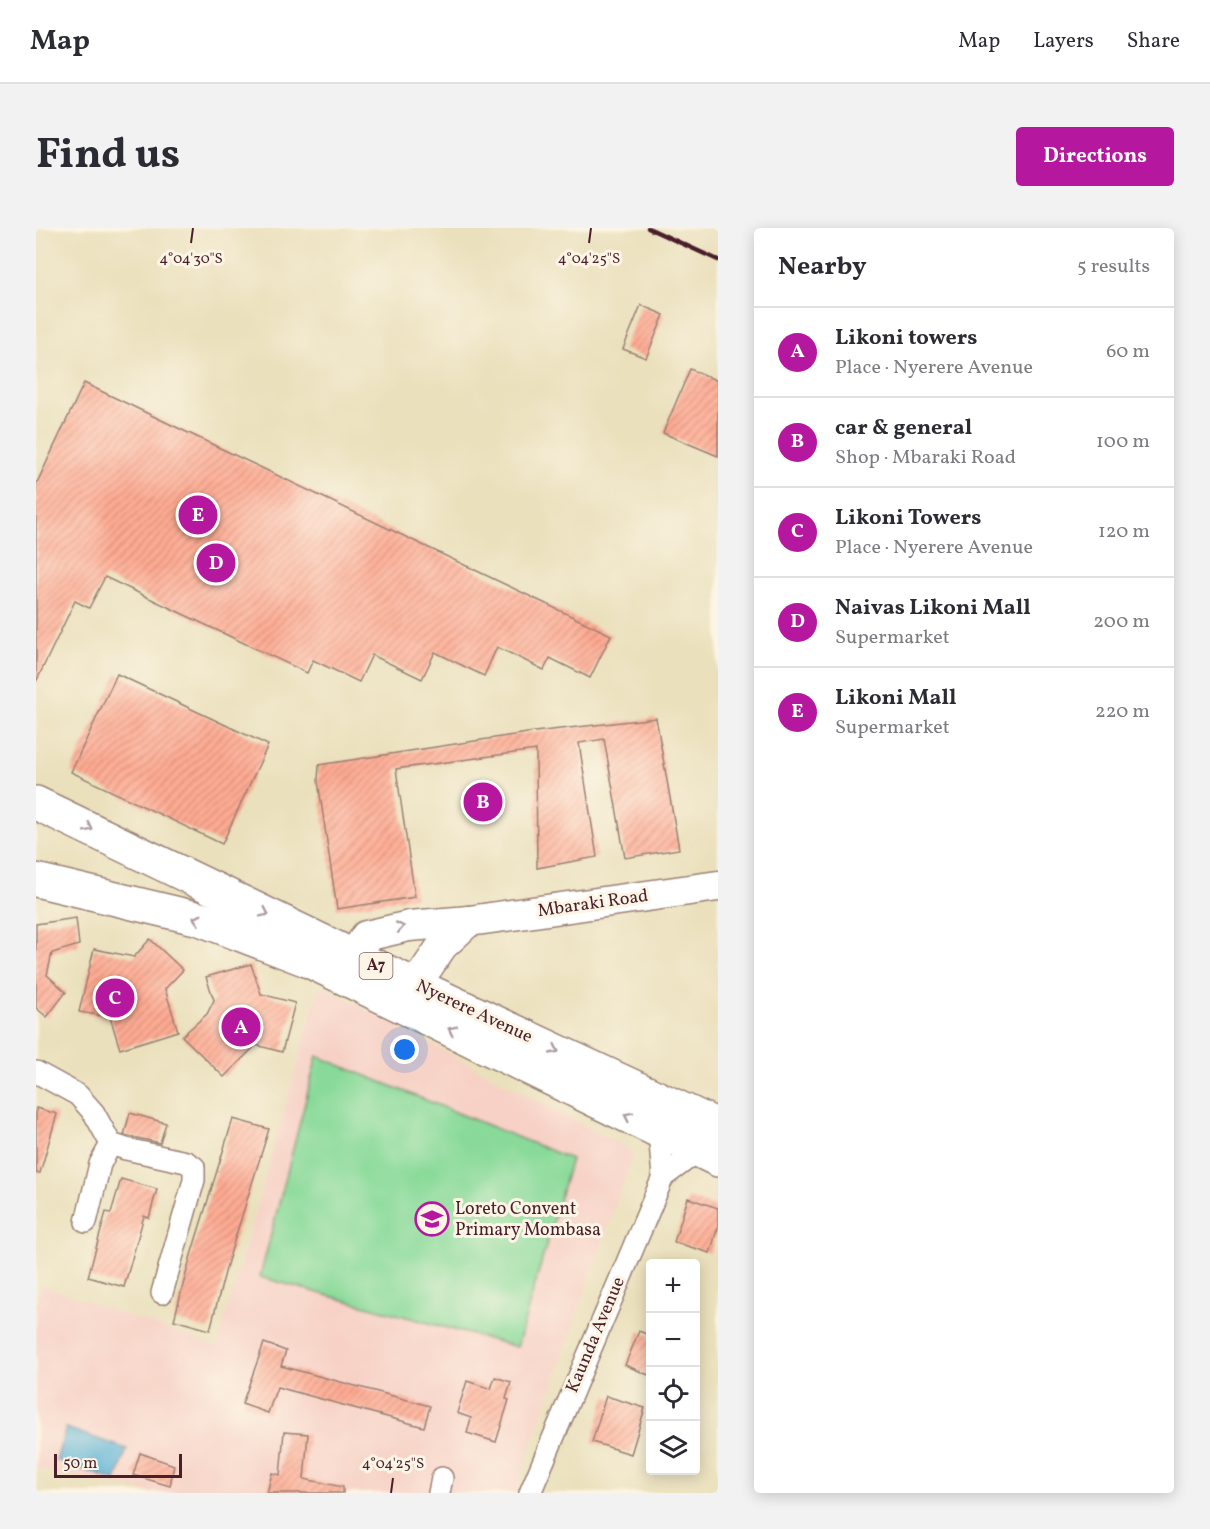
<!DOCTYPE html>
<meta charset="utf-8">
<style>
:root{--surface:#fff;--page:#f2f2f3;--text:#2b2b33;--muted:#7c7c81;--line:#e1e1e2;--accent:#b5179e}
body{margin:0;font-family:Vollkorn,serif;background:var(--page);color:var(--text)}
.controls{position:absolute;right:18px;bottom:18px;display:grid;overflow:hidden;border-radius:6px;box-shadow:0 3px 15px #0003}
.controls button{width:54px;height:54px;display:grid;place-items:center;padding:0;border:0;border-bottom:2px solid var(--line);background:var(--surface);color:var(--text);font:30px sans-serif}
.scale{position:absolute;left:18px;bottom:15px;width:128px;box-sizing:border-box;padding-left:6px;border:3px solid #4a1f2b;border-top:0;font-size:16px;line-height:21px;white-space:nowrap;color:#4a1f2b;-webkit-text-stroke:4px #fcf5e5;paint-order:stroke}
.you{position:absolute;left:369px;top:822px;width:21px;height:21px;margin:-15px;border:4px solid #fff;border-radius:50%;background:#1a73e8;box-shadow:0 0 0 9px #1a73e833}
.badge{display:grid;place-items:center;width:39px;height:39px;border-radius:50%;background:var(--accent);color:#fff;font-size:20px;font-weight:700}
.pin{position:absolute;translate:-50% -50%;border:3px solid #fff;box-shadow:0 2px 6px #0006}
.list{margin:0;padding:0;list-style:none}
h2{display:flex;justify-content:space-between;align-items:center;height:78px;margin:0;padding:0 24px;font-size:26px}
h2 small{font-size:20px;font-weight:400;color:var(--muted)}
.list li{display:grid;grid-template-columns:39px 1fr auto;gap:18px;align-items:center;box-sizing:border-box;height:90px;padding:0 24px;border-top:2px solid var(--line)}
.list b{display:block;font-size:22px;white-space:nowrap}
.list p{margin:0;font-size:20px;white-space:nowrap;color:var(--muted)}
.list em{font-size:20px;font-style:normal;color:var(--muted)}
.icon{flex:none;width:33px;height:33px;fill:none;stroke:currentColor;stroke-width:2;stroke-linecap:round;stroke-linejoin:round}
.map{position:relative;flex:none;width:682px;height:1265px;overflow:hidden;border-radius:6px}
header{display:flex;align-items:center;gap:36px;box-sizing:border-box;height:84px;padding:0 30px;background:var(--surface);border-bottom:2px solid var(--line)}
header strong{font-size:28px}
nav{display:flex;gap:33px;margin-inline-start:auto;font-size:21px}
.intro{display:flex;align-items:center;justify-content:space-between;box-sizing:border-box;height:144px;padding:0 36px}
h1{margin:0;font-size:42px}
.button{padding:15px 27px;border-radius:6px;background:var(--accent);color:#fff;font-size:21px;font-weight:700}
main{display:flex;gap:36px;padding:0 36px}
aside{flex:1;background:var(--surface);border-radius:6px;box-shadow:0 3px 15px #0003}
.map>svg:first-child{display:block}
.built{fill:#f7d1c6}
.garden{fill:#89da9a;stroke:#6a7c62;stroke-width:1.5}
.water{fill:#59b1d6;stroke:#526880;stroke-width:1.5}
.building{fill:url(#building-hatch)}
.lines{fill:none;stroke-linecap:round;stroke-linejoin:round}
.street-casing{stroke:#9a8074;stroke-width:24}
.secondary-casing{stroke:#9a8074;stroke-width:33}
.highway-casing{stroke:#9a8074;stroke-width:36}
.street{stroke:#fff;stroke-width:21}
.secondary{stroke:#fff;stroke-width:30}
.highway{stroke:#fff;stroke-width:33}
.rail{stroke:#4a1f2b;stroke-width:4.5}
.oneway{stroke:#ae9aa0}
.ticks{fill:none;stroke:#4a1f2b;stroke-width:2}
.labels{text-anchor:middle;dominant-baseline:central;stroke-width:6;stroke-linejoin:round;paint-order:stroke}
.shield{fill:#fcf5e5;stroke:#7f5f63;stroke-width:1.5}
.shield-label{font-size:16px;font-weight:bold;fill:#4a1f2b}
.street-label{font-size:18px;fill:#4a1f2b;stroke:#fcf5e5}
.poi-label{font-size:18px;fill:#4a1f2b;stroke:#fcf5e5;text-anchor:start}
.ticks-label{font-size:15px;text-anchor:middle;fill:#4a1f2b;stroke:#fcf5e5;stroke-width:6;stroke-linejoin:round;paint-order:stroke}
</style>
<header>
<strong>Map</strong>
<nav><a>Map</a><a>Layers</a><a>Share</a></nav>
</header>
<div class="intro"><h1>Find us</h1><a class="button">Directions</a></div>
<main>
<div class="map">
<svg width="682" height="1265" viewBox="0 0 682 1265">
<defs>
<pattern id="building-hatch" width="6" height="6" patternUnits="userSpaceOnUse" patternTransform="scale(1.5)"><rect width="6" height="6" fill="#ffab93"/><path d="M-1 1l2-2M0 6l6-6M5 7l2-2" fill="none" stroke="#d08b78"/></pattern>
</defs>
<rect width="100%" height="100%" fill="#fcf5e5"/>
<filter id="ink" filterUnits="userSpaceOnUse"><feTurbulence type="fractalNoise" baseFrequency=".0167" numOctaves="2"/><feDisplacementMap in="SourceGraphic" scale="12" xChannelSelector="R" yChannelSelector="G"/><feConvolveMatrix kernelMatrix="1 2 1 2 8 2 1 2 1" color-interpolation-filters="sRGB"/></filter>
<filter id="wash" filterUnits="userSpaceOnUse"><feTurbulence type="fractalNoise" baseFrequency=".008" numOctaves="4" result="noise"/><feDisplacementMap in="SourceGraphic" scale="24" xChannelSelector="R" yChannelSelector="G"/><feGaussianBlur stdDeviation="1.35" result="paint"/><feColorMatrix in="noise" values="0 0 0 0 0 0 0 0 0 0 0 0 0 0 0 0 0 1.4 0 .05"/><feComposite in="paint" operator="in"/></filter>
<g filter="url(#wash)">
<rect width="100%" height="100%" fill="#eae0bc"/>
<!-- built -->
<polygon class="built" points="284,757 598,924 479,1265 118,1265 0,1241 0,1080 6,1057 181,1119"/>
<!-- garden -->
<polygon class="garden" points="281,828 535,931 481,1119 224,1049"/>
<!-- water -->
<polygon class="water" points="30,1200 91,1221 80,1253 20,1232"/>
<g id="blocks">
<!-- building -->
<g class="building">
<polygon points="605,77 628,87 610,130 587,121"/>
<polygon points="654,141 682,153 682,228 627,205"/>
<polygon points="48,155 575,407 554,450 514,430 508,442 461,419 448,448 399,424 386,451 336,427 323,454 277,432 271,445 69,349 53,380 39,373 0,454 0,257"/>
<polygon points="81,446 232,517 186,616 35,544"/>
<polygon points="620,490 643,621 589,630 568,511 543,515 561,629 501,640 500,522 360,541 379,669 301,681 282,553 283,537 498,504"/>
<polygon points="40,690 43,717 16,725 11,747 30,764 11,789 0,780 0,696"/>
<polygon points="114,711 147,742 129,761 142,803 84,821 74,789 43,784 58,721 98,729"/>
<polygon points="215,736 225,766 259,775 246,824 220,817 188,849 146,808 171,786 178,772 170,749"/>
<polygon points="0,880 21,886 4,945 0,945"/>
<polygon points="94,885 130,895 124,915 88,907"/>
<polygon points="197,891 233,901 192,1033 174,1102 138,1092 155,1027"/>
<polygon points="85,951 121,961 113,990 108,988 88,1059 52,1049 70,984 75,985"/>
<polygon points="652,970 682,980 682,999 674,1025 638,1014"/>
<polygon points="603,1103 615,1108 615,1148 589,1137"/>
<polygon points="228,1115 250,1123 245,1138 394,1178 388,1199 241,1159 232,1185 206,1176"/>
<polygon points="459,1149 475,1154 470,1171 473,1172 460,1214 431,1205 435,1190 421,1185 431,1153 455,1161"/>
<polygon points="570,1168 609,1180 595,1226 556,1214"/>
<polygon points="248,1204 272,1206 268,1251 307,1259 307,1265 231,1265 236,1245 244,1247"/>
<polygon points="104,1225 138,1237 134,1258 97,1247"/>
</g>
</g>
</g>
<g filter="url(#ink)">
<use href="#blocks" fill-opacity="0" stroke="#9a8074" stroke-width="1.5"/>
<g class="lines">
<defs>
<g id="street">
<polyline points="0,844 42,867 58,885 75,916 90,921 150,934 158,939 158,952 126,1065"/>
<polyline points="626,897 623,903 627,949"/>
<polyline points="50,994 64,936 75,916"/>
<polyline points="403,1265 406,1250"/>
<path d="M494,1265L627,949C637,941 662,925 666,915"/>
</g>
<g id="secondary">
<polyline points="305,748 330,708 373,698 433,693 682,658"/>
<polyline points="366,777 406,718 433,693"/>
</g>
<g id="highway">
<polyline points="0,575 317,728 682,898"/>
<polyline points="0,652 164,691 271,732 682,932"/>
</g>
</defs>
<!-- street casing -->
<use href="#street" class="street-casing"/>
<!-- secondary casing -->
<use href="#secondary" class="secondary-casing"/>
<!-- highway casing -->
<use href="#highway" class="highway-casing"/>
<!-- street -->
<use href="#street" class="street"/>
<!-- secondary -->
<use href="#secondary" class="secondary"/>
<!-- highway -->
<use href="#highway" class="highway"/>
<!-- rail -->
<polyline class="rail" points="612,0 682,32"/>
</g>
<!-- one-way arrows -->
<defs><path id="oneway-chevron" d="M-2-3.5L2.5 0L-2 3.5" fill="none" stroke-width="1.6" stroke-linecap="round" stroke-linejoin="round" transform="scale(1.5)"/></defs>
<g class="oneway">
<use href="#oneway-chevron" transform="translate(53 600) rotate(26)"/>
<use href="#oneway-chevron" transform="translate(229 685) rotate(26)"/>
<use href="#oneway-chevron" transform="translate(161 691) rotate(-164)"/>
<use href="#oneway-chevron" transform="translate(364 699) rotate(-11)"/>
<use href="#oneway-chevron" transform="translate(416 802) rotate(-154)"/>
<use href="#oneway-chevron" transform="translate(519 822) rotate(25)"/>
<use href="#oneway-chevron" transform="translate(592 888) rotate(-154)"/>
</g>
</g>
<!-- ticks -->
<path class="ticks" d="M155,15L157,0M553,15L555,0M355,1265L357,1250"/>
<!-- icons -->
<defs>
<symbol id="school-ring" viewBox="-11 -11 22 22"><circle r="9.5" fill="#fcf5e5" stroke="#b5179e" stroke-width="1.5"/><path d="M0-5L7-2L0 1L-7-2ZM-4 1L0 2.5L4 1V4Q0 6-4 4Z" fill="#b5179e"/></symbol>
</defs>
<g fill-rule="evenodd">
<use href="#school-ring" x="377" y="972" width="38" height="38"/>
</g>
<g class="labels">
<!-- shield labels -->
<rect class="shield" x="323.5" y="725" width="33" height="26" rx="4.5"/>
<g class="shield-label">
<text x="340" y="738">A7</text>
</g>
<!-- street labels -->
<g class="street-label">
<text transform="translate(557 676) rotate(-8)">Mbaraki Road</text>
<text transform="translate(438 784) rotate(25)">Nyerere Avenue</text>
<text transform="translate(560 1107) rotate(-67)">Kaunda Avenue</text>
</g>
<!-- poi labels -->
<g class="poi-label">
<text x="419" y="981">Loreto Convent<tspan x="419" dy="21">Primary Mombasa</tspan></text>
</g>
</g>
<g class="ticks-label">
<text x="155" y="35">4°04'30"S</text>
<text x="553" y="35">4°04'25"S</text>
<text x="357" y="1240">4°04'25"S</text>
</g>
</svg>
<div class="controls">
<button>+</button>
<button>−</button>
<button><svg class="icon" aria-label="locate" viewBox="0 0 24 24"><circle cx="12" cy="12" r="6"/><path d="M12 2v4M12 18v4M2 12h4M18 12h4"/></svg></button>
<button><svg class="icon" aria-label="layers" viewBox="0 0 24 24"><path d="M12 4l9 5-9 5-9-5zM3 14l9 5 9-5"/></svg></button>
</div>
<div class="scale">50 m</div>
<div class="you"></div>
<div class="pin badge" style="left:205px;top:799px">A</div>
<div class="pin badge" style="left:447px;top:574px">B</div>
<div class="pin badge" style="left:79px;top:770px">C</div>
<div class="pin badge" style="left:180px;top:335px">D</div>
<div class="pin badge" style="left:162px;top:287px">E</div>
</div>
<aside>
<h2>Nearby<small>5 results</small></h2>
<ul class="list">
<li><span class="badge">A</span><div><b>Likoni towers</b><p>Place · Nyerere Avenue</p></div><em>60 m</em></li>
<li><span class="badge">B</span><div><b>car &amp; general</b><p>Shop · Mbaraki Road</p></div><em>100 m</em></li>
<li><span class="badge">C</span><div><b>Likoni Towers</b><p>Place · Nyerere Avenue</p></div><em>120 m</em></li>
<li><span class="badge">D</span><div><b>Naivas Likoni Mall</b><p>Supermarket</p></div><em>200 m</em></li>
<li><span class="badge">E</span><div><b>Likoni Mall</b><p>Supermarket</p></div><em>220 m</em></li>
</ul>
</aside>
</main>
